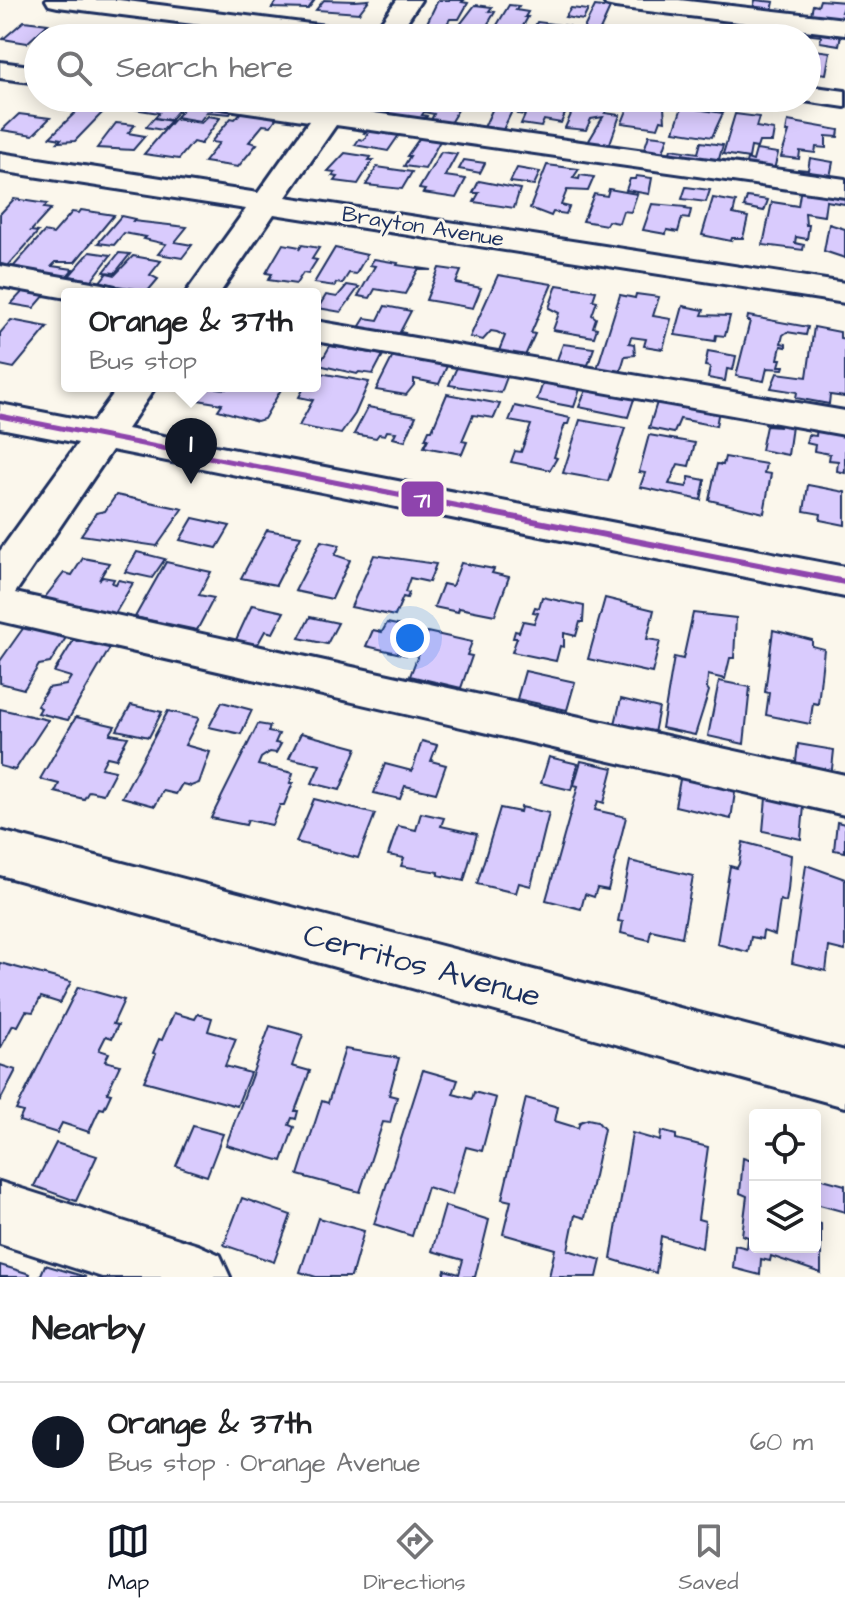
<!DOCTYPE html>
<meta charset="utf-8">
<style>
:root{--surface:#fff;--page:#f6f6f6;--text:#202124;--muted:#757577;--line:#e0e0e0;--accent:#111827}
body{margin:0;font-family:"Architects Daughter",sans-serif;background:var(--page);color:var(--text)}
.controls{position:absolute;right:24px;bottom:24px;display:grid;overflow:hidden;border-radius:8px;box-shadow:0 4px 20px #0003}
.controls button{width:72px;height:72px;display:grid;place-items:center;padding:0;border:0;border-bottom:2px solid var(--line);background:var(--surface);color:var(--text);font:40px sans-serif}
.you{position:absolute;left:410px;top:638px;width:28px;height:28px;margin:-20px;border:6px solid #fff;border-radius:50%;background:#1a73e8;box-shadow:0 0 0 12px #1a73e833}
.badge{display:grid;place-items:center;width:52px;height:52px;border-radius:50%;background:var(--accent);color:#fff;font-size:26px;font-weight:700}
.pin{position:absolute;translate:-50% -66px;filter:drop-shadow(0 2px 4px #0008)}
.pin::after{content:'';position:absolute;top:42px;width:28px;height:24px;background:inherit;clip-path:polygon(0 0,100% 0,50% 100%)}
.popup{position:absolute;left:61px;top:288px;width:260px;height:104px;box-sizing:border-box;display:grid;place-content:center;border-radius:8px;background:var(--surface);filter:drop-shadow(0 2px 6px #0005);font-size:26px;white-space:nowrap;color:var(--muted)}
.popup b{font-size:30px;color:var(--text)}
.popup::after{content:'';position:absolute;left:50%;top:100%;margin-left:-16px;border:16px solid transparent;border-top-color:var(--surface)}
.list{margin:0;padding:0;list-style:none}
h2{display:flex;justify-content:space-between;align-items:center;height:104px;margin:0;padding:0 32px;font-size:34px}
h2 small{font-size:26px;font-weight:400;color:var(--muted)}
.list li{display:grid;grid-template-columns:52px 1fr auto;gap:24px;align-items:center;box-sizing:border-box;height:120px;padding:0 32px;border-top:2px solid var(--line)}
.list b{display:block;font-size:30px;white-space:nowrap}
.list p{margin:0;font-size:26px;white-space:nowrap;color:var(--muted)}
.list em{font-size:26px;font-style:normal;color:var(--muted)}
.icon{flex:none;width:44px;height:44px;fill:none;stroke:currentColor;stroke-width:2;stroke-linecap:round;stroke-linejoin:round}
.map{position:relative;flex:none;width:845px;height:1277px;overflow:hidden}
.search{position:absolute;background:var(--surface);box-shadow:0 4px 20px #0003;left:24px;right:24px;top:24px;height:88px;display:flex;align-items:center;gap:20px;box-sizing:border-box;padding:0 28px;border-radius:44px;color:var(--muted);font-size:30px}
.sheet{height:224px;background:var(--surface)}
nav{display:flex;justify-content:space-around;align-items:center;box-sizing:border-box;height:112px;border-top:2px solid var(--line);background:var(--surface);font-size:22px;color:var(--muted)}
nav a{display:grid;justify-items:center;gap:4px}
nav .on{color:var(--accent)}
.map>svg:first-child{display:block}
.building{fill:#d9cbfd;stroke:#1b2f5e;stroke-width:2}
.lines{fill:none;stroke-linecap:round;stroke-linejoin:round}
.minor-casing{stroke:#1b2f5e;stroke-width:6}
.minor{fill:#fbf7ec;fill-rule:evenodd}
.bus-1-far1-casing{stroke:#fbf7ec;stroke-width:10}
.bus-1-casing{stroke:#fbf7ec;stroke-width:12}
.bus-1-far1{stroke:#8e44ad;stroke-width:5}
.bus-1{stroke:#8e44ad;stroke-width:6}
.labels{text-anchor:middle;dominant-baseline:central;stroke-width:6;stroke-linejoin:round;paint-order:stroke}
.far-street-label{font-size:22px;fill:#1b2f5e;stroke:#fbf7ec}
.near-street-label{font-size:32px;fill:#1b2f5e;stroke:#fbf7ec}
.line-badge{stroke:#fbf7ec;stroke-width:3}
.badge-label{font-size:22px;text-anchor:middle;font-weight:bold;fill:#fff}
</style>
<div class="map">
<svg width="845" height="1277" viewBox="0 0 845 1277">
<rect width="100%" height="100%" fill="#fbf7ec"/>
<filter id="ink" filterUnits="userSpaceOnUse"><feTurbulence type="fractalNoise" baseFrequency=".0125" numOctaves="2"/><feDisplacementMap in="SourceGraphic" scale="16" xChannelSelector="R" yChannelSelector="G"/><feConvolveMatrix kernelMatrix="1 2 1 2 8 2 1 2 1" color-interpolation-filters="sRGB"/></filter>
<g filter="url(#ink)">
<!-- building -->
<g class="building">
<polygon points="278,0 303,0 314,1 308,9 272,8"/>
<polygon points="324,0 355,1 369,0 359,13 316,10"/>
<polygon points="438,0 464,0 462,2 468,3 459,19 450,19 445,27 426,25"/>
<polygon points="755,0 774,2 772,11 753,9"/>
<polygon points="820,0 845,2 841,12 845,12 845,23 810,19 813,5 818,6"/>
<polygon points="475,5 492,7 489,11 495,12 483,32 459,26"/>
<polygon points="509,5 519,6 516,10 528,12 525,17 528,17 518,35 494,30"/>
<polygon points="595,6 610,8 600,30 614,33 612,38 579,38"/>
<polygon points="571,8 588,10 583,20 565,17"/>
<polygon points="24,21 48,24 27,43 3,39"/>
<polygon points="742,21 768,24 764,36 739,30"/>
<polygon points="537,22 569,26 564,38 529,37"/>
<polygon points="774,23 822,29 821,33 841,35 839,45 820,42 821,36 804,34 803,38 768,38"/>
<polygon points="59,26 70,26 80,28 70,38 43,38"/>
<polygon points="698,29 728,33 727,38 696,37"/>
<polygon points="807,49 830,52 826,74 811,72 811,69 807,68"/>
<polygon points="144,98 152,98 149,101 183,105 170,120 155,118 159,113 134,109"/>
<polygon points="469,98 510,98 504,110 512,111 500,136 481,134 493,108 466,105"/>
<polygon points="526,98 554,98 552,103 556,103 549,112 565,114 561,123 544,120 541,127 521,124 525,115 518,114"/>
<polygon points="578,98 610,100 608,105 612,105 605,113 620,115 609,146 587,144 603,117 591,119 586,130 565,128"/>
<polygon points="631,100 649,103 648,107 664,107 665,121 661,120 658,128 622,123"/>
<polygon points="383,102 422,105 458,110 450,123 431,120 434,114 424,112 422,115 427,116 424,121 387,116 389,114 378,110"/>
<polygon points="186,105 212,110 216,105 235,107 230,114 207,112 200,121 176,117"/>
<polygon points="82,106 106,109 75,141 58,142 61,139 50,137"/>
<polygon points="682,107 723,113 712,137 674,131"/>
<polygon points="244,109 279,114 271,126 263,125 249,142 257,144 238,167 204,162 219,143 211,142 231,118 235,119"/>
<polygon points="19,114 50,118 33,135 2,130"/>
<polygon points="735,114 759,117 756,127 774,130 772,142 759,142 757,148 751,147 749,158 723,154"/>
<polygon points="208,116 220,118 201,144 193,142 179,159 144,154 174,119 201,123"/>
<polygon points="154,118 171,121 162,130 146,127"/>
<polygon points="788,121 839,130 838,137 826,136 826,148 816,147 815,153 800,151 799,159 781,157 789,132 786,132"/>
<polygon points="116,123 135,125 128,133 145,136 133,150 97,148"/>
<polygon points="367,130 399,135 388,151 355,145 359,139 364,140 368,134 364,133"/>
<polygon points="649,135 668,137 661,158 642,156"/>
<polygon points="421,136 441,139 425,169 404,166 410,156 407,156"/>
<polygon points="701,142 723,145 717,166 668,159 671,149 698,153"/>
<polygon points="756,150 778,153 773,174 744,170 747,159 753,161"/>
<polygon points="441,152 457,154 445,176 466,179 456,198 423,193 425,190 419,189"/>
<polygon points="345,153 371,157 369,160 373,160 358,184 335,181 338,177 332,176 335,172 328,171"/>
<polygon points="810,158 833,162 829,182 796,177 798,169 808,170"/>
<polygon points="464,160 485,163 480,173 459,169"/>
<polygon points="547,165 579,169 573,178 579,179 580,175 594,177 588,191 567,190 561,205 569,207 566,214 553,212 551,216 530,208"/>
<polygon points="377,167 412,172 402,189 366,185"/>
<polygon points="517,168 540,172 534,185 510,182"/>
<polygon points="636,176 652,178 649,194 626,190 630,179 635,179"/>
<polygon points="479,181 520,189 514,208 474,202 479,193 473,193"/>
<polygon points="686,187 710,190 706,202 682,199"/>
<polygon points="801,187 845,196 845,204 826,201 824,216 805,213 806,225 809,225 807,239 796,237 795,243 804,245 803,250 763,245 772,202 798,206"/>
<polygon points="609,189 637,194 631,212 623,211 619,223 608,221 606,225 583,221 594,194 607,196"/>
<polygon points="747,197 768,200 764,211 744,207"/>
<polygon points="713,198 736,202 733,214 748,217 743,238 732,238 731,241 702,235"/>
<polygon points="14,199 47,204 44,208 51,209 31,231 38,232 8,266 0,264 0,214"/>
<polygon points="652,204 686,207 685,209 691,210 689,219 682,218 678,232 667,230 666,234 643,230"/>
<polygon points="81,210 114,215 75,262 56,262 52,266 73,269 62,282 44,279 44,272 13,267 44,232 53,234 72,212 79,213"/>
<polygon points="121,216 135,219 133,221 187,227 175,242 192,245 182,258 158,254 166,244 144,239 146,237 124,233 114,245 98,243"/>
<polygon points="829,224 845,229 845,258 824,251"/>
<polygon points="283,244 300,247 299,250 302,245 319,248 312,259 317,260 308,274 303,273 296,284 268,280 272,274 266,273"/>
<polygon points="335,248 367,255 356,274 349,273 342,284 336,283 335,286 314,283"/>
<polygon points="90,252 111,255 92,280 69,276"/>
<polygon points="119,253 130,254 115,273 104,272"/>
<polygon points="133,256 161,261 150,275 158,279 148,291 99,283 107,273 115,275"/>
<polygon points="374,259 398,263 397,265 432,270 418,270 405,294 375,289 370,298 358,296 375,266 370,265"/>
<polygon points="439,268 461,271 456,283 481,288 473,308 426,300"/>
<polygon points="498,275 552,284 531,333 535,334 524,358 498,353 505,336 497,332 491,331 483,340 470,337"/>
<polygon points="347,285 359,287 341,312 318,308 326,295 337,297"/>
<polygon points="557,285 596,291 593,300 597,301 592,315 596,318 593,327 597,328 594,337 553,330 559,313 549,308"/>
<polygon points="24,290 46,294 34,308 11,304"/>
<polygon points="636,294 659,297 653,316 671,319 663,349 644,346 646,339 631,337 629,343 634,344 635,355 625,356 619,376 596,372 620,295 635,298"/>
<polygon points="385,306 411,311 400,332 405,333 402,339 357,331 365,318 378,320"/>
<polygon points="683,306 704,310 702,315 730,316 725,336 716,335 715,341 675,335"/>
<polygon points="748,316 808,327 806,335 787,332 783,335 781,343 786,344 786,347 781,346 778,359 781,359 779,366 784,366 783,369 767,368 764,381 736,376 750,321 747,321"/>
<polygon points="11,320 48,327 14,368 0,365 0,333"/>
<polygon points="814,327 840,332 840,338 845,339 845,397 830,395 829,404 796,398 797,392 771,388 777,373 807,377"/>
<polygon points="563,344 594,348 588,365 557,360"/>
<polygon points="330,346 383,355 373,374 359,372 357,374 319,365"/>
<polygon points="708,351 736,356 733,370 727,369 725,381 708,378 710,367 705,366"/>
<polygon points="393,356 447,366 439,384 414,379 414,385 406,395 376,390"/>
<polygon points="457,367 493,373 507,377 501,393 449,385"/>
<polygon points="315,372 369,382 355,414 341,434 299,426 313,400 299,397 305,386 315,386"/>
<polygon points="543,383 580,389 574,407 537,400"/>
<polygon points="200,386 226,389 228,386 283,386 264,419 257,421 218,410 222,404 192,399"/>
<polygon points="586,390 634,399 628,417 579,407"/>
<polygon points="447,394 500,404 494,418 473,415 462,441 467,442 462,454 424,447 428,439 425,439 429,430 432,430"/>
<polygon points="658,399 719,410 716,426 680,419 674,433 649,428"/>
<polygon points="515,406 570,418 568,424 565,424 554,457 557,458 550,470 511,462 515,451 521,452 531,425 509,421"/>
<polygon points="368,407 416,416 405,441 393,438 396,432 387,431 385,435 379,434 376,438 354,434"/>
<polygon points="767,414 793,419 788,455 761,450 766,426 780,427 765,424"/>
<polygon points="580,420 625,428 608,481 563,473"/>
<polygon points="817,427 845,432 845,473 837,471 838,461 829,460 830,454 814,451 815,445 806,443 808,435 816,436"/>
<polygon points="649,435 695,443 689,466 678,464 669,484 687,487 689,477 705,480 701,500 640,487 645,473 639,472"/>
<polygon points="725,457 766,464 764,473 771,474 764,513 709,500 717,464 723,465"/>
<polygon points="808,485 845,492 845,525 820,520 821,514 804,511"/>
<polygon points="116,495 183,509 157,546 81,535 96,513 105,511"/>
<polygon points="193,518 230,526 217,548 180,540"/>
<polygon points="267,530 301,536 276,585 241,578"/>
<polygon points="321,541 340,545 335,555 350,560 332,599 295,591"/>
<polygon points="137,552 165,559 152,578 125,572"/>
<polygon points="374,555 436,564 429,582 410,578 405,592 409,593 407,598 403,597 395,616 351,607"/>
<polygon points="83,558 109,563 99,580 103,577 114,579 112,583 116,584 118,580 133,583 113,617 42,601 64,573 72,575"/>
<polygon points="166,562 211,572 199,595 214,598 197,630 135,617"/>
<polygon points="461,563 494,569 492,573 509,577 495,615 459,608 458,612 434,607 443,584 452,586"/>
<polygon points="542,597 584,606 583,622 580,622 576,636 564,633 564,647 560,646 556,661 512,652 517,638 513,638 515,631 519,632 523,621 534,623 538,613 533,612 535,607 539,608"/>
<polygon points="605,598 654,610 647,639 660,641 652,673 588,659"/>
<polygon points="252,605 284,612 273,633 265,631 255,649 234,644"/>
<polygon points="693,613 736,618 734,658 730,658 725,679 708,675 707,688 709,691 695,735 662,728 674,657 683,659"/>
<polygon points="310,617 338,623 327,644 299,638"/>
<polygon points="387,623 417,629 406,655 366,646 373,630 382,632"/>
<polygon points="24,627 67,636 50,663 39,665 24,689 0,683 0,661"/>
<polygon points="773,630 812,640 812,646 824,649 818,704 813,703 810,724 766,715 769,693 765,692"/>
<polygon points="427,632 472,642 467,655 472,656 461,688 410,676"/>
<polygon points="77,635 113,643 68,720 38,713 41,708 37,706 48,688 66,685 71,677 54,672"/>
<polygon points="525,671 575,682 567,710 517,699"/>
<polygon points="719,681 750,687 744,744 708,736"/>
<polygon points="621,699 659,708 654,733 615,724"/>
<polygon points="222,702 252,710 241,734 209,727"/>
<polygon points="131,705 162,712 149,737 117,730"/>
<polygon points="0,709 48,720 15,770 0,766"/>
<polygon points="168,711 199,718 185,745 210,752 199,783 191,786 182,784 176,794 163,791 155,806 122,797"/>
<polygon points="76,717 115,726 110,734 128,737 116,759 107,757 101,768 115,771 103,794 89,791 84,799 55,792 59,784 40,779"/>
<polygon points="258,724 270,726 268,732 279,734 275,743 281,744 276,753 270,752 261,758 258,765 293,773 290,783 293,783 284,805 280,805 272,825 248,820 246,825 211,818"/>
<polygon points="301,733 357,748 340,790 312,783 320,765 289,758"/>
<polygon points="422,741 437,745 431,761 446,765 436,793 405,786 400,799 374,793 385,764 412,771"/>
<polygon points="798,744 834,750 831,778 795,770"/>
<polygon points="549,757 578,764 571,790 541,783"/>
<polygon points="581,761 613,768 604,803 598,801 595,810 626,817 608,890 597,888 594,897 585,894 581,909 546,900 578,786 574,785"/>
<polygon points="681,774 736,786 731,819 675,806"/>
<polygon points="766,798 804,806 801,839 763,831"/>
<polygon points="314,799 375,814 358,858 296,842"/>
<polygon points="521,807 549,813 531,886 519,883 516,893 477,884 500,808 520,812"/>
<polygon points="421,813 444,818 441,826 477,834 464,881 438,875 439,872 401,866 404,858 388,855 398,826 416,830"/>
<polygon points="837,822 845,824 845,852 834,850"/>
<polygon points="743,842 791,855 788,890 786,902 780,900 775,935 763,931 762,939 751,937 748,952 717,944 730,866 737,868 739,864"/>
<polygon points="630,861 693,876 682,937 651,930 649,940 621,933 623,922 618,921"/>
<polygon points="806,865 845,879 845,951 829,947 826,971 792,963"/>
<polygon points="0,963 71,982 60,1003 41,997 33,1012 26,1011 18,1026 13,1025 0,1049"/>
<polygon points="78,987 124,1000 113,1024 118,1025 112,1038 106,1036 99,1050 109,1053 105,1061 120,1065 107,1093 111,1094 104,1109 100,1108 89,1132 62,1123 57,1133 19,1121 23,1112 16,1110"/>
<polygon points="174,1013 195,1019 198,1014 212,1018 208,1031 236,1039 225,1066 250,1073 237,1106 144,1081 156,1054 153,1053 159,1039 162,1040"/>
<polygon points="270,1026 303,1035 292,1066 310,1071 295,1111 298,1111 296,1119 292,1118 289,1125 294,1127 282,1161 226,1145"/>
<polygon points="345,1049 399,1058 389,1095 397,1097 390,1123 383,1122 360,1192 298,1175 322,1101 328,1103"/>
<polygon points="0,1065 16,1070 0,1101"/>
<polygon points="423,1070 458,1080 453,1094 472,1099 474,1092 496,1098 482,1151 466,1147 452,1195 427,1187 412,1236 374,1224"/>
<polygon points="526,1098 558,1107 555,1121 578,1128 580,1122 588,1119 597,1121 604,1129 585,1218 575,1215 568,1250 601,1260 597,1277 549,1277 555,1249 503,1234 511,1201 502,1199"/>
<polygon points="193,1126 223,1134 207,1176 176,1166"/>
<polygon points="661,1131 676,1135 676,1139 708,1147 698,1219 705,1221 702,1248 661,1236 656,1273 611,1259 632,1133 660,1141"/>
<polygon points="56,1143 97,1156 76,1201 34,1186"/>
<polygon points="743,1158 755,1162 755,1247 815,1247 815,1222 821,1224 821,1273 771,1256 770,1261 761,1259 760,1275 733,1268 735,1245 747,1248 748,1237 742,1235 747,1196 740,1193"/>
<polygon points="815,1177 845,1185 845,1212 816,1204 815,1218"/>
<polygon points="242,1198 291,1215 274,1262 224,1245"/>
<polygon points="445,1206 489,1220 475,1277 443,1277 445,1270 459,1274 463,1260 432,1251"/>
<polygon points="318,1218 364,1231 351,1277 316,1277 300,1272"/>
<polygon points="0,1265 30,1274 29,1277 0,1277"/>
<polygon points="45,1265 86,1277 40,1277"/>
</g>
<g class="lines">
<defs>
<g id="minor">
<polygon points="46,0 119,0 374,32 397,0 421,0 396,38 304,38 58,7 49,5"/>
<polygon points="603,0 679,0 845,19 845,35 615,7 606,5"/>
<polygon points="0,62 38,67 38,83 0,78"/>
<polygon points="807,86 845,91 845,107 797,100 807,98"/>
<polygon points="193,98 266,98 321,106 326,98 354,98 346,109 845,179 845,197 336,125 286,197 845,283 845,303 274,214 219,294 185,294 246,209 0,171 0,153 258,193 309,121 207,106 197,104"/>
<polygon points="0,266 103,284 115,287 120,294 67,294 67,298 0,286"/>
<polygon points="315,321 845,411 845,435 315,341"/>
<polygon points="119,386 156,386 127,429 845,567 845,597 112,450 15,593 845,775 845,815 0,621 0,551 78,443 0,428 0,404 93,422"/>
<polygon points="0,831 845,1051 845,1107 0,875"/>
<polygon points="0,1182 198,1245 220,1255 230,1277 102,1277 0,1244"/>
</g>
</defs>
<!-- minor casing -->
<use href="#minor" class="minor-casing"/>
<!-- minor -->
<use href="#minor" class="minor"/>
<defs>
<polyline id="bus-1-far1" points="0,416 390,493"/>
<polyline id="bus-1" points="380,491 845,582"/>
</defs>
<!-- bus-1-far1 casing -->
<use href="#bus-1-far1" class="bus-1-far1-casing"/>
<!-- bus-1 casing -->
<use href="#bus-1" class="bus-1-casing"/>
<!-- bus-1-far1 -->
<use href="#bus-1-far1" class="bus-1-far1"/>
<!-- bus-1 -->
<use href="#bus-1" class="bus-1"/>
</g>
</g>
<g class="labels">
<!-- far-street labels -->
<g class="far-street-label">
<text transform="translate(423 227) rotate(9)">Brayton Avenue</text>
</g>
<!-- near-street labels -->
<g class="near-street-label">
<text transform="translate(422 966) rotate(15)">Cerritos Avenue</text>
</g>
</g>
<rect class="line-badge" x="400" y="480" width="45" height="38" rx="8" fill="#8e44ad"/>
<g class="badge-label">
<text x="422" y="507">71</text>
</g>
</svg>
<div class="controls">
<button><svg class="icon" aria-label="locate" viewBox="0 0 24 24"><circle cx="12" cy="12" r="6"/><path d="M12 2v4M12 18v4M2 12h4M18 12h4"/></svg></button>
<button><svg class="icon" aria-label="layers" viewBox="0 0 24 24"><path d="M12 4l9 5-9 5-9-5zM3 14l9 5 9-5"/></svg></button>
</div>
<div class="you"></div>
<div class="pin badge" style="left:191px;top:484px">1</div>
<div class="popup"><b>Orange &amp; 37th</b>Bus stop</div>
<div class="search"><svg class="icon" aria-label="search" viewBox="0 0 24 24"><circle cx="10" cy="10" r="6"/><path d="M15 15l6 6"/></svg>Search here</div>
</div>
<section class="sheet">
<h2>Nearby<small></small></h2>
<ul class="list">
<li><span class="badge">1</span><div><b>Orange &amp; 37th</b><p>Bus stop · Orange Avenue</p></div><em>60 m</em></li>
</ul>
</section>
<nav>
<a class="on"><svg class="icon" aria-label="map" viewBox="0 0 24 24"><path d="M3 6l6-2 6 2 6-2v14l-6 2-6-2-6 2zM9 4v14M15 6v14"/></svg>Map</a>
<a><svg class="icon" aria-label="directions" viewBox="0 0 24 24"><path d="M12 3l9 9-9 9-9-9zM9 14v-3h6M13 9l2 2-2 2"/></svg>Directions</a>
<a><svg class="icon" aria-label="saved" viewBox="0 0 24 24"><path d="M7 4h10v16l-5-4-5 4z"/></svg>Saved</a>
</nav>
